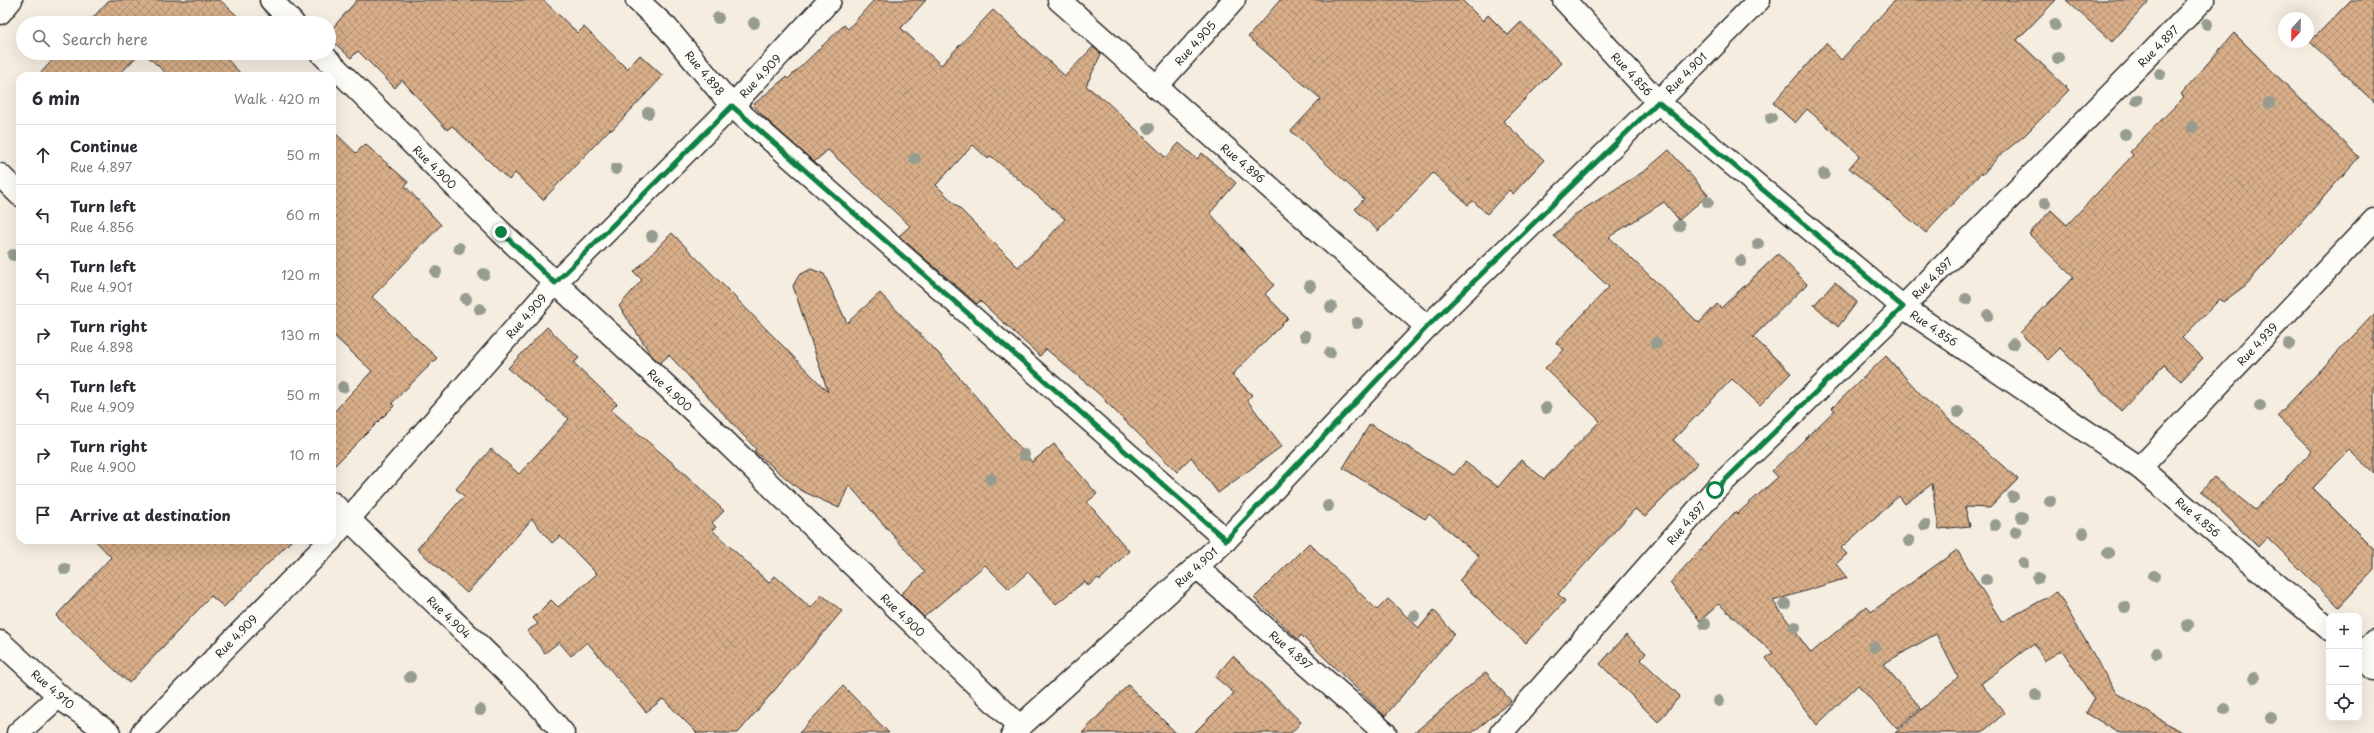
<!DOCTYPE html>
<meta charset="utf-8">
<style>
:root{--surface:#fff;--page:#f2f2f3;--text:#2b2b33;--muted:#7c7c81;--line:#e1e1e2}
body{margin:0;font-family:"Playpen Sans",sans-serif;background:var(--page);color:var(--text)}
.controls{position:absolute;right:12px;bottom:12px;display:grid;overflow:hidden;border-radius:8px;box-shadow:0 4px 16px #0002}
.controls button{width:36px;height:36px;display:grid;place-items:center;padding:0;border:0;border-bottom:1px solid var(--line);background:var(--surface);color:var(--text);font:20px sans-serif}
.compass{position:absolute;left:2278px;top:12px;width:36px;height:36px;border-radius:50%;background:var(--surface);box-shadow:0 4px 16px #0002;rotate:202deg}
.stop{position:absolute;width:12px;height:12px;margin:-9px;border:3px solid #0b8043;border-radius:50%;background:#fff}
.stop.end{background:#0b8043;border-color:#fff;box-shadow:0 1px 4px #0008}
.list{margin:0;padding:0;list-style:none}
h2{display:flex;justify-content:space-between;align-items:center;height:52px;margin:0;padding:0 16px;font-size:17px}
h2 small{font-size:13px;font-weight:400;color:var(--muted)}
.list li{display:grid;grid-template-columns:26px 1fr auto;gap:12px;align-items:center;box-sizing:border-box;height:60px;padding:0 16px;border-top:1px solid var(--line)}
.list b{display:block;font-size:15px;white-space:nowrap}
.list p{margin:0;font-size:13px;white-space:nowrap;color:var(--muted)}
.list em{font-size:13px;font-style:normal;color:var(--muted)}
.icon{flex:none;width:22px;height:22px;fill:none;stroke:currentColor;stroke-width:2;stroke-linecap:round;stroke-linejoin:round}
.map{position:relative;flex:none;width:2374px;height:733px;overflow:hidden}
.search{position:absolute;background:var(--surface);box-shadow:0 4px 16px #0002;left:16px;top:16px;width:320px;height:44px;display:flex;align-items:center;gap:10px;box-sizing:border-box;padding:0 14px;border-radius:22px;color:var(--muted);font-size:15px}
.panel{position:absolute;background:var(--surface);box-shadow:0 4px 16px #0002;left:16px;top:72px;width:320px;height:472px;border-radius:12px}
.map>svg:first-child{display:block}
.building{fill:url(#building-cross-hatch);stroke:#2b2b2b;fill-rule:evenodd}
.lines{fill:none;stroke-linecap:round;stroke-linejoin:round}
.street-casing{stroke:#2b2b2b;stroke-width:25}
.street{stroke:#fdfcf7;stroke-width:22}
.tree{fill:#969c90}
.route{stroke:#0b8043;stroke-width:5}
.labels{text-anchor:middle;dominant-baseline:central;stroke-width:3.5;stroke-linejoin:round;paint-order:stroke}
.street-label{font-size:11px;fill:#2b2b2b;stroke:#fdfcf7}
</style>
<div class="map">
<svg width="2374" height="733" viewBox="0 0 2374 733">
<defs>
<pattern id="building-cross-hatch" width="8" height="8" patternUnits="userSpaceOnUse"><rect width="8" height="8" fill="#d9af8a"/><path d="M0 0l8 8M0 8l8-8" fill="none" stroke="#b08f71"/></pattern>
</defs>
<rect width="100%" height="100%" fill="#f6ede1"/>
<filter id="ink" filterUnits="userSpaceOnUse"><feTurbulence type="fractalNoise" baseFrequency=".025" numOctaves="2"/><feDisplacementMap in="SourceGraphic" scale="8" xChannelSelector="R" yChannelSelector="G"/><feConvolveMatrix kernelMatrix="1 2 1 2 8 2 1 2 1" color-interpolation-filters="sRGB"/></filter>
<g filter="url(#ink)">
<!-- building -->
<g class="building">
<polygon points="109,0 220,0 245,23 88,23"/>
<polygon points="357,0 543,0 578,33 584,27 627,69 640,55 663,76 612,130 610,129 543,200 515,173 509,180 452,126 447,130 402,80 395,88 358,51 351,58 329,38 329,32"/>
<path d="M874,0H926L901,28L941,65L993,10L1065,76L1093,47L1101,54L1086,86L1107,102L1166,158L1179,143L1197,159L1202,153L1236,183L1210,213L1274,285L1265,294L1288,318L1232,375L1252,395L1247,400L1282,446L1218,493L1191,457L1177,472L1105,401L1106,400L1046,349L1040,356L980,301L977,304L899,236L910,226L828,150L814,162L766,119L753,105L786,77L788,79L844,25L848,29ZM973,145L988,159L991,156L1065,219L1040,247L1018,267L936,185Z"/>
<polygon points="1280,0 1462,0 1483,21 1488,15 1508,35 1521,22 1561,63 1503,121 1544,160 1513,194 1509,190 1487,214 1473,201 1468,205 1433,173 1378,231 1355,209 1364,199 1291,131 1321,99 1248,37"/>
<polygon points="1895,0 2056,0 2017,40 2069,90 2024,136 1999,156 1982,175 1981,173 1926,233 1849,168 1860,155 1807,109 1795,123 1773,103 1826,43 1841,60"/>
<polygon points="2066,0 2150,0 2112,42"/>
<polygon points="2351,0 2374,0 2374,102 2310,42"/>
<polygon points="2234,33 2359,157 2246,285 2223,302 2220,299 2182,338 2203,358 2181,381 2164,365 2121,411 2060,348 2048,360 2020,333 2073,277 2029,234 2051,210 2067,225 2133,155 2130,152 2184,97 2181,94"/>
<polygon points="59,53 140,53 118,76 38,76"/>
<polygon points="144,53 221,53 243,76 169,76"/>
<polygon points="332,130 356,153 365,144 408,182 405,186 441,225 372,297 437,358 392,403 394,406 332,468 332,414 372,371 332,334"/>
<polygon points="1669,150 1708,195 1679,220 1664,202 1609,237 1699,323 1717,304 1721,308 1778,254 1807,284 1753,337 1791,373 1760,405 1732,379 1673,440 1698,463 1645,517 1635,509 1558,594 1565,601 1526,643 1459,581 1479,556 1429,514 1425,519 1343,468 1370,424 1454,475 1465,462 1498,487 1521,460 1544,479 1600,421 1545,368 1564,350 1556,343 1609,287 1554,236 1574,215 1646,170"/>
<polygon points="672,233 828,392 793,286 799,275 811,269 824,274 847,323 880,293 941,356 1032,462 1054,444 1097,494 1087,502 1129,551 1100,580 1098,578 1088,586 1085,581 1056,604 1028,572 1009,589 985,565 924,617 901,594 925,572 849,485 839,508 800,490 754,451 756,449 669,355 660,363 652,356 619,306 642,280 634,272"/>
<polygon points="1835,282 1857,302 1838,327 1814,305"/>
<polygon points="2374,314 2374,474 2349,450 2313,488 2374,549 2374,570 2339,607 2267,537 2258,547 2201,491 2214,477 2255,510 2312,451 2277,416"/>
<polygon points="547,327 579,358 574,363 617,404 611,410 682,471 724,511 712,523 716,527 712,530 769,583 775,576 811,608 822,595 842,611 738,733 697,733 663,699 646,712 587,642 571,656 559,642 545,653 527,631 538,624 533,618 551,600 558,607 597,574 560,536 552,543 532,519 467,593 417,549 464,496 456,489 491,449 519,474 569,419 508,368"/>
<polygon points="1886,356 1925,399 2018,479 1990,508 1965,507 1970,526 1939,529 1932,484 1905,504 1899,496 1841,548 1847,554 1836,564 1847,578 1773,601 1811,653 1867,606 1871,612 1957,550 2002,622 2057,592 2116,693 2183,733 2120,733 2086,713 2094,699 2062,650 2044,661 2034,643 1981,684 2005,713 1981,733 1895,733 1958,677 1936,634 1883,664 1921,708 1897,729 1858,685 1817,725 1766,658 1773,653 1719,604 1700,621 1670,583 1735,512 1737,514 1778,477 1772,471 1835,410 1832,408"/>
<polygon points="95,540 292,540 224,607 211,596 129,683 56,616 111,557"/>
<polygon points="1309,543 1377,610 1388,599 1419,628 1434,610 1454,634 1385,716 1301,635 1298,639 1254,598"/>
<polygon points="1626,635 1646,653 1641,660 1680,696 1658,722 1600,664"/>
<polygon points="1233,656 1301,722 1291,733 1194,733 1234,693 1215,677"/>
<polygon points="1486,672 1511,701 1472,733 1414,733"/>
<polygon points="1128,685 1176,733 1082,733"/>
<polygon points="843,686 889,733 799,733"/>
</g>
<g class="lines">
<defs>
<g id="street">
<polyline points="271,0 293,23"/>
<polyline points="637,0 667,28 732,106 1226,540"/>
<polyline points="1059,0 1427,327"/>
<polyline points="1564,0 1658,102 1903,307 2140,468 2329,629"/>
<polyline points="0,13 11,0"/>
<polyline points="321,53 501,232 704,421 1020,727"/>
<polyline points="1156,87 1234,0"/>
<polyline points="0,175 20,195"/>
<polyline points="2140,468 2374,220"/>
<polyline points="332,503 530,695 563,733"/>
<polyline points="332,538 555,283 732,106 830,0"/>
<polyline points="1196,567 1385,733"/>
<polyline points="0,642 67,703 109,733"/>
<polyline points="2359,654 2374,669"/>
<polyline points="2360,655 2374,641"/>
<polyline points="18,733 59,696"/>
<polyline points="142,733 331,540"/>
<polyline points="1013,733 1226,540 1427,327 1658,102 1759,0"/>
<polyline points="1501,733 1715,490 1903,307 2203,0"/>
</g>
</defs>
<!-- street casing -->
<use href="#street" class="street-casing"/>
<!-- street -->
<use href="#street" class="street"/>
</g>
<!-- trees -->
<g class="tree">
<circle cx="718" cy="18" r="6"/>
<circle cx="754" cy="23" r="6"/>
<circle cx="2207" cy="24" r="6"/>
<circle cx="2055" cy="25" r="6"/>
<circle cx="2058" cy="58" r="6"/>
<circle cx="2160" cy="74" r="6"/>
<circle cx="2137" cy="100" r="6"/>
<circle cx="2269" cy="103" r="6"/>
<circle cx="648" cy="113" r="6"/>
<circle cx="1771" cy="118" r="6"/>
<circle cx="2192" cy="127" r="6"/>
<circle cx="1149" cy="128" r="6"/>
<circle cx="2125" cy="134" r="6"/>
<circle cx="915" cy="159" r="6"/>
<circle cx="616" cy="169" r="6"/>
<circle cx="1824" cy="174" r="6"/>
<circle cx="1708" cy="202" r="6"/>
<circle cx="2045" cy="203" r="6"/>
<circle cx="1679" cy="226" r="6"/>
<circle cx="652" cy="236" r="6"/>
<circle cx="1758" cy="244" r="6"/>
<circle cx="459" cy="248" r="6"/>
<circle cx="13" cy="255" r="6"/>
<circle cx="1741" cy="261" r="6"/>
<circle cx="436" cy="272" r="6"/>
<circle cx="484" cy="274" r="6"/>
<circle cx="1310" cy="286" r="6"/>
<circle cx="466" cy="299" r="6"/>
<circle cx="1966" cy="299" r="6"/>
<circle cx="1331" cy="307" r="6"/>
<circle cx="480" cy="309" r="6"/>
<circle cx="1988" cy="315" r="6"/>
<circle cx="1357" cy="323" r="6"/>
<circle cx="1305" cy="336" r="6"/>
<circle cx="1656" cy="343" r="6"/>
<circle cx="2013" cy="344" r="6"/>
<circle cx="2289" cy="344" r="6"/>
<circle cx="1330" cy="353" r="6"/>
<circle cx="343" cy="387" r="6"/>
<circle cx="2260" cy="406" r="6"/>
<circle cx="1546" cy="408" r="6"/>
<circle cx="1958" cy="412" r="6"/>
<circle cx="1024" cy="455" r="6"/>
<circle cx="991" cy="479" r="6"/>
<circle cx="2013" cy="497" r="6"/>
<circle cx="2050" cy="501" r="6"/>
<circle cx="1328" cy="506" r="6"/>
<circle cx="2022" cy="517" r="6"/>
<circle cx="1925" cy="525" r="6"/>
<circle cx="1995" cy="525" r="6"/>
<circle cx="2016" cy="532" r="6"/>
<circle cx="2083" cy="533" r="6"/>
<circle cx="1909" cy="541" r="6"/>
<circle cx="2108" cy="553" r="6"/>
<circle cx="2023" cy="563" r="6"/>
<circle cx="65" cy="569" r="6"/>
<circle cx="2154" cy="576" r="6"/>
<circle cx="2038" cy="578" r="6"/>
<circle cx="1986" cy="580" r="6"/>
<circle cx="1785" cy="604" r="6"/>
<circle cx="2125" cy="607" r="6"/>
<circle cx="1414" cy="616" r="6"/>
<circle cx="1705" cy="624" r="6"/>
<circle cx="2188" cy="625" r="6"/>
<circle cx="1795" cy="627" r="6"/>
<circle cx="1874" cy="647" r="6"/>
<circle cx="2157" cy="653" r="6"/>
<circle cx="410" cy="677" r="6"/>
<circle cx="2254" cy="678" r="6"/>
<circle cx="2036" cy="695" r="6"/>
<circle cx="1719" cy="701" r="6"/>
<circle cx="2225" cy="709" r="6"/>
<circle cx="480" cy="710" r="6"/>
<circle cx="2271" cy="718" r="6"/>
</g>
</g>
<g class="lines" filter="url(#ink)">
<!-- route -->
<polyline class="route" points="501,232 555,283 732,106 1226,540 1427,327 1658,102 1903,307 1715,490"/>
</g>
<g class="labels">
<!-- street labels -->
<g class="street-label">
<text transform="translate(1195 43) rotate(-48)">Rue 4.905</text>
<text transform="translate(2158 46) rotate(-46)">Rue 4.897</text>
<text transform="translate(705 73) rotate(50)">Rue 4.898</text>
<text transform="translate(1686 73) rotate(-45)">Rue 4.901</text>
<text transform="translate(1632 74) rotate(47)">Rue 4.856</text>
<text transform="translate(760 76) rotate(-47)">Rue 4.909</text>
<text transform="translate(1243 163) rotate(40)">Rue 4.896</text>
<text transform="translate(435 167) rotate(45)">Rue 4.900</text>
<text transform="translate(1932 278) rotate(-46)">Rue 4.897</text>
<text transform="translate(526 316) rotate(-49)">Rue 4.909</text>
<text transform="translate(1934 328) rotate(34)">Rue 4.856</text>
<text transform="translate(2257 344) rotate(-47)">Rue 4.939</text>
<text transform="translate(670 390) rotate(43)">Rue 4.900</text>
<text transform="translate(2198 517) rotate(40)">Rue 4.856</text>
<text transform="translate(1686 523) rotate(-49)">Rue 4.897</text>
<text transform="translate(1196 567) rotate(-42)">Rue 4.901</text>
<text transform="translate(903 615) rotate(44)">Rue 4.900</text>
<text transform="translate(449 617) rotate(44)">Rue 4.904</text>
<text transform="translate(236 636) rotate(-46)">Rue 4.909</text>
<text transform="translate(1291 650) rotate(41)">Rue 4.897</text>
<text transform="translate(53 689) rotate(41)">Rue 4.910</text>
</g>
</g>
</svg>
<div class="controls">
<button>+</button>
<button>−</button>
<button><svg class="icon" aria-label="locate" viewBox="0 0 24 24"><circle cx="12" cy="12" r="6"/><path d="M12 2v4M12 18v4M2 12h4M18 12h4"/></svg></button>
</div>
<svg class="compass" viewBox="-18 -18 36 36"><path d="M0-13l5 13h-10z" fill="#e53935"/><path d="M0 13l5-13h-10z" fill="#7c7c81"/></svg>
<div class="stop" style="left:1715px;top:490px"></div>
<div class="stop end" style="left:501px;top:232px"></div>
<div class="search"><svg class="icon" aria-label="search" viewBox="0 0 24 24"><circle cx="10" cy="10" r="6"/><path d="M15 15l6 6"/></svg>Search here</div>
<section class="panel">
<h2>6 min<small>Walk · 420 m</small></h2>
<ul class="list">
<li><svg class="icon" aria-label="ahead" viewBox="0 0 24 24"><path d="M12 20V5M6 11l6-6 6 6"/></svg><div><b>Continue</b><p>Rue 4.897</p></div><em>50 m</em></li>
<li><svg class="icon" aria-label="left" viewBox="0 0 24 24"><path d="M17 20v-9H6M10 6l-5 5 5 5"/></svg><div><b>Turn left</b><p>Rue 4.856</p></div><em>60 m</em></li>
<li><svg class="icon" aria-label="left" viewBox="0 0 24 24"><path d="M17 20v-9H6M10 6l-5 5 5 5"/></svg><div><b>Turn left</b><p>Rue 4.901</p></div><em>120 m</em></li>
<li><svg class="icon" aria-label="right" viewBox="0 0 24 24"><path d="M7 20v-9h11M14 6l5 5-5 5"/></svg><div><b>Turn right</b><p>Rue 4.898</p></div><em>130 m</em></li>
<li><svg class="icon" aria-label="left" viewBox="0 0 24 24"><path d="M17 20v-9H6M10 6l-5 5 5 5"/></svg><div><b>Turn left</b><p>Rue 4.909</p></div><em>50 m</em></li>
<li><svg class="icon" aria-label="right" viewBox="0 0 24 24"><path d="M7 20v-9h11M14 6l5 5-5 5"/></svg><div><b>Turn right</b><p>Rue 4.900</p></div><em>10 m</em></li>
<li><svg class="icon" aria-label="arrive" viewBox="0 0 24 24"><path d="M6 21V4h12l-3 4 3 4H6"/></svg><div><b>Arrive at destination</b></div></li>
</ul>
</section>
</div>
